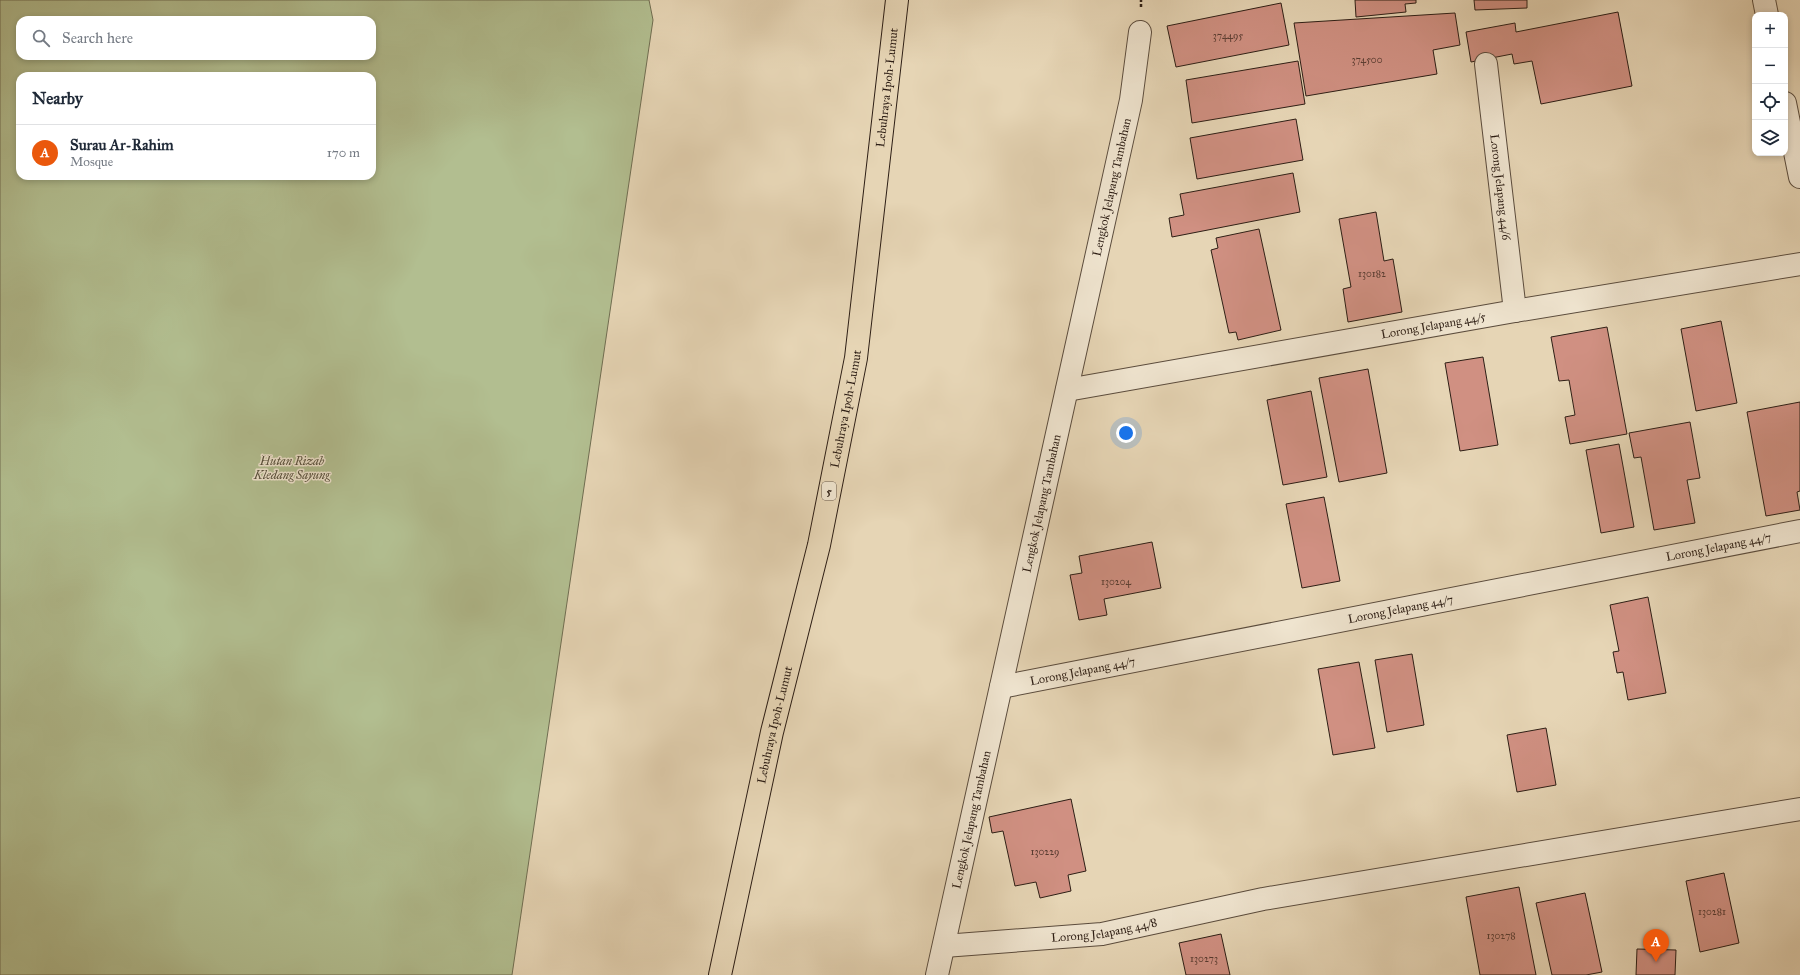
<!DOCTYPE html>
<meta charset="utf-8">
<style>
:root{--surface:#fff;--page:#f6f6f7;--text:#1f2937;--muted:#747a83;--line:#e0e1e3;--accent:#ea580c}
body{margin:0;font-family:"IM FELL Great Primer",serif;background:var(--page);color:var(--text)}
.controls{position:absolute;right:12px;top:12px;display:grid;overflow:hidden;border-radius:8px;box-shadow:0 2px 6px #0003}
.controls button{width:36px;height:36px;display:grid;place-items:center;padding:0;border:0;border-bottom:1px solid var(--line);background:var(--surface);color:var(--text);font:20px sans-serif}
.you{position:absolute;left:1126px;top:433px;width:14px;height:14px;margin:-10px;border:3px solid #fff;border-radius:50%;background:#1a73e8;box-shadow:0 0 0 6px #1a73e833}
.badge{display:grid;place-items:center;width:26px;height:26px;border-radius:50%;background:var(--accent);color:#fff;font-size:13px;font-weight:700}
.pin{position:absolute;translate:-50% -33px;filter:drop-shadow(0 1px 2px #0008)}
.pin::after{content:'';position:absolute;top:21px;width:14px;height:12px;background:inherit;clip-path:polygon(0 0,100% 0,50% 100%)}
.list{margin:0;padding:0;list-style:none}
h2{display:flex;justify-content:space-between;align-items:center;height:52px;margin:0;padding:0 16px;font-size:17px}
h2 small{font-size:13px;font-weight:400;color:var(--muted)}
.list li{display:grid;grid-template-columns:26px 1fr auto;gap:12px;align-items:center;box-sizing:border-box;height:56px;padding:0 16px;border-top:1px solid var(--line)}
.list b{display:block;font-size:15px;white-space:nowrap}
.list p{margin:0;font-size:13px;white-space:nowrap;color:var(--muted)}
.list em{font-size:13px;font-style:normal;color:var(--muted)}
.icon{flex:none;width:22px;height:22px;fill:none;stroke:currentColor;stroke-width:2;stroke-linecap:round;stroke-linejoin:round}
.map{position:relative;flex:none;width:1800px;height:975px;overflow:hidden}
.search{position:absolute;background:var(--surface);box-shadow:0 2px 6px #0003;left:16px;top:16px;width:360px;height:44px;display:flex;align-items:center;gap:10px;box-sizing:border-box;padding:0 14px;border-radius:12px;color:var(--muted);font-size:15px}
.panel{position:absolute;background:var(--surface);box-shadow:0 2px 6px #0003;left:16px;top:72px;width:360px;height:108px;border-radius:12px}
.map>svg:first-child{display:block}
.green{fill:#b2be90;stroke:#706e52;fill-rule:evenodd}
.building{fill:#d09082;stroke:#2d1e15}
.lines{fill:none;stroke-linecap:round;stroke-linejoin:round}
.minor-casing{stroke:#5b4c3d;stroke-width:24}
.trunk-casing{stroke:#2d1e15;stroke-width:24}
.path{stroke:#2d1e15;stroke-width:2.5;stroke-dasharray:3 2;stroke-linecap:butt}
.minor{stroke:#efe4cf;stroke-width:22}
.trunk{stroke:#e6d5b5;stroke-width:22}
.labels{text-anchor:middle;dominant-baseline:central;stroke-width:3;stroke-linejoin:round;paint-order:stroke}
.number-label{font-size:10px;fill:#563a30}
.shield{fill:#efe4cf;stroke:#67594d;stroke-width:1}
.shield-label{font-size:11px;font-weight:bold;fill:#2d1e15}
.street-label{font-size:12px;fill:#2d1e15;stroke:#efe4cf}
.park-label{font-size:12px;font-style:italic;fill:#554e3a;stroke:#efe4cf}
</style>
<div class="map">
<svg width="1800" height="975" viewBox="0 0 1800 975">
<rect width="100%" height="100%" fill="#e6d5b5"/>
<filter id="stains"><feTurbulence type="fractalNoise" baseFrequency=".005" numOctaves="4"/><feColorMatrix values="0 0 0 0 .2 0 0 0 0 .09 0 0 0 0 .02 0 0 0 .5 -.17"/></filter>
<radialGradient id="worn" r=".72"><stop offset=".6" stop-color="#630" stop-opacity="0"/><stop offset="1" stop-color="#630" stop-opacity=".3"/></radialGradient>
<!-- green -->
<path class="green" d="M0,0H649L653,20L512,975H0ZM20,20H372V56H20ZM20,76H372V176H20Z"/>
<!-- building -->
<g class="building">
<polygon points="1355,0 1416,0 1416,3 1405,4 1406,12 1356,17"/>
<polygon points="1474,0 1527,0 1527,8 1475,10"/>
<polygon points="1281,3 1289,45 1176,67 1167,26"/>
<polygon points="1618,12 1632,86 1541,104 1532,61 1514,64 1512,54 1471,62 1466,32 1515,23 1516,32"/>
<polygon points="1455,13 1460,45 1433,50 1437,74 1306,96 1294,23"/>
<polygon points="1298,61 1305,104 1192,123 1186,80"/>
<polygon points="1296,119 1303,160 1197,179 1190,138"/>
<polygon points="1293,173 1300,212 1172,237 1169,218 1184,215 1180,194"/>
<polygon points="1376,212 1384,261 1393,259 1402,312 1348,322 1343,289 1351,287 1339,219"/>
<polygon points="1259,229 1281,330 1238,340 1236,332 1229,333 1211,250 1218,248 1216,238"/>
<polygon points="1721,321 1737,403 1696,411 1681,329"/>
<polygon points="1607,327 1627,434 1570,444 1565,417 1575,415 1569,380 1559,381 1551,337"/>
<polygon points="1483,357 1498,445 1460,451 1445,363"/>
<polygon points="1368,369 1387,473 1339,482 1319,378"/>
<polygon points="1311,391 1327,477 1283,485 1267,400"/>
<polygon points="1800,402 1800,491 1797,492 1800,510 1766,516 1747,412"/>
<polygon points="1690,422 1700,478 1687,480 1695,523 1654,530 1641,457 1634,458 1629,433"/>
<polygon points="1619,444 1634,527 1601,533 1586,450"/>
<polygon points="1324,497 1340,581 1302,588 1286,504"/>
<polygon points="1152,542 1161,588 1104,599 1107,615 1079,620 1070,575 1082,573 1079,556"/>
<polygon points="1648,597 1666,693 1628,700 1623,672 1617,673 1613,652 1619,651 1610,605"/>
<polygon points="1412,654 1424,725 1387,732 1375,660"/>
<polygon points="1359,662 1375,748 1333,755 1318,669"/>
<polygon points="1546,728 1556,785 1517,792 1507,735"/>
<polygon points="1071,799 1086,871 1068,875 1071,891 1040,898 1036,882 1015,886 1003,831 992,833 989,817"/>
<polygon points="1724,873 1739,943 1700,952 1686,881"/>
<polygon points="1519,887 1536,975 1480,975 1466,897"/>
<polygon points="1585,893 1602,972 1586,975 1552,975 1536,903"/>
<polygon points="1221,934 1230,975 1186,975 1179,943"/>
<polygon points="1637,949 1676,950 1675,975 1636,975"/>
</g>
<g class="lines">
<defs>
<g id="minor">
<polyline points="1764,0 1767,15"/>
<path id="s1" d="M1486,64L1515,311"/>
<polyline points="1785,103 1800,177"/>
<path id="s2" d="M1067,390L1515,311L1800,264"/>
<path id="s3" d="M1001,687L1800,531"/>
<path id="s4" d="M944,946L1102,934L1263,899L1800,809"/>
<path id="s5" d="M937,975L1131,100L1140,32"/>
</g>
<g id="trunk">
<path id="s6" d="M720,975L772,732L819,545L856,358L897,0"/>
</g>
</defs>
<!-- minor casing -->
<use href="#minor" class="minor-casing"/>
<!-- trunk casing -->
<use href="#trunk" class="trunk-casing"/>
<!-- path -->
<polyline class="path" points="1141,7 1141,0"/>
<!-- minor -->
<use href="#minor" class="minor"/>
<!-- trunk -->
<use href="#trunk" class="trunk"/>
</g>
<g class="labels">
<!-- number labels -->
<g class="number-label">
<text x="1228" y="36">374495</text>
<text x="1367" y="60">374500</text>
<text x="1372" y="274">130182</text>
<text x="1116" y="582">130204</text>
<text x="1045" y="852">130229</text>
<text x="1712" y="912">130281</text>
<text x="1501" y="936">130278</text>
<text x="1204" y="959">130273</text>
</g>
<!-- shield labels -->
<rect class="shield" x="822" y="482" width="14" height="18" rx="3"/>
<g class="shield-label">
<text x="829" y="491">5</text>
</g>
<!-- street labels -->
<g class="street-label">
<text stroke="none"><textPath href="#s6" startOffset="904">Lebuhraya Ipoh-Lumut</textPath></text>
<text stroke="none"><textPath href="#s5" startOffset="807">Lengkok Jelapang Tambahan</textPath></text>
<text stroke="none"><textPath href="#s1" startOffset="124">Lorong Jelapang 44/6</textPath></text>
<text stroke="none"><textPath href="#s2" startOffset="372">Lorong Jelapang 44/5</textPath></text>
<text stroke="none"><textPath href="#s6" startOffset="580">Lebuhraya Ipoh-Lumut</textPath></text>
<text stroke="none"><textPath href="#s5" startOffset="483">Lengkok Jelapang Tambahan</textPath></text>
<text stroke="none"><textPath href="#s3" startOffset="731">Lorong Jelapang 44/7</textPath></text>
<text stroke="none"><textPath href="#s3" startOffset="407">Lorong Jelapang 44/7</textPath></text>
<text stroke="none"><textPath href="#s3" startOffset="83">Lorong Jelapang 44/7</textPath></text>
<text stroke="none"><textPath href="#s6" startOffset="256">Lebuhraya Ipoh-Lumut</textPath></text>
<text stroke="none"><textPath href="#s5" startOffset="159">Lengkok Jelapang Tambahan</textPath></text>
<text stroke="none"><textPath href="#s4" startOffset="161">Lorong Jelapang 44/8</textPath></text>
</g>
<!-- park labels -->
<g class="park-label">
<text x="292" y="461">Hutan Rizab<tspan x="292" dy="14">Kledang Sayung</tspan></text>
</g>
</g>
<rect width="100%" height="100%" filter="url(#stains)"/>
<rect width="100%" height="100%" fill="url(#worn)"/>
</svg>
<div class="controls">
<button>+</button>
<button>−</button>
<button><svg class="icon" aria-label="locate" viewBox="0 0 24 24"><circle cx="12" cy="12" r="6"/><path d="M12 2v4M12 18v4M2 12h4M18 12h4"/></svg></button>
<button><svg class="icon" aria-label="layers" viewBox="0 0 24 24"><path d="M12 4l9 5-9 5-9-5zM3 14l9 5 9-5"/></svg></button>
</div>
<div class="you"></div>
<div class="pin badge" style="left:1656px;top:962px">A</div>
<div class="search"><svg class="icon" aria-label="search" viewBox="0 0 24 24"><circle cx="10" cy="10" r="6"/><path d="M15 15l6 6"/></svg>Search here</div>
<section class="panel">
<h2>Nearby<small></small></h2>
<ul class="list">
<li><span class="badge">A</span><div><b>Surau Ar-Rahim</b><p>Mosque</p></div><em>170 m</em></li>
</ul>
</section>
</div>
